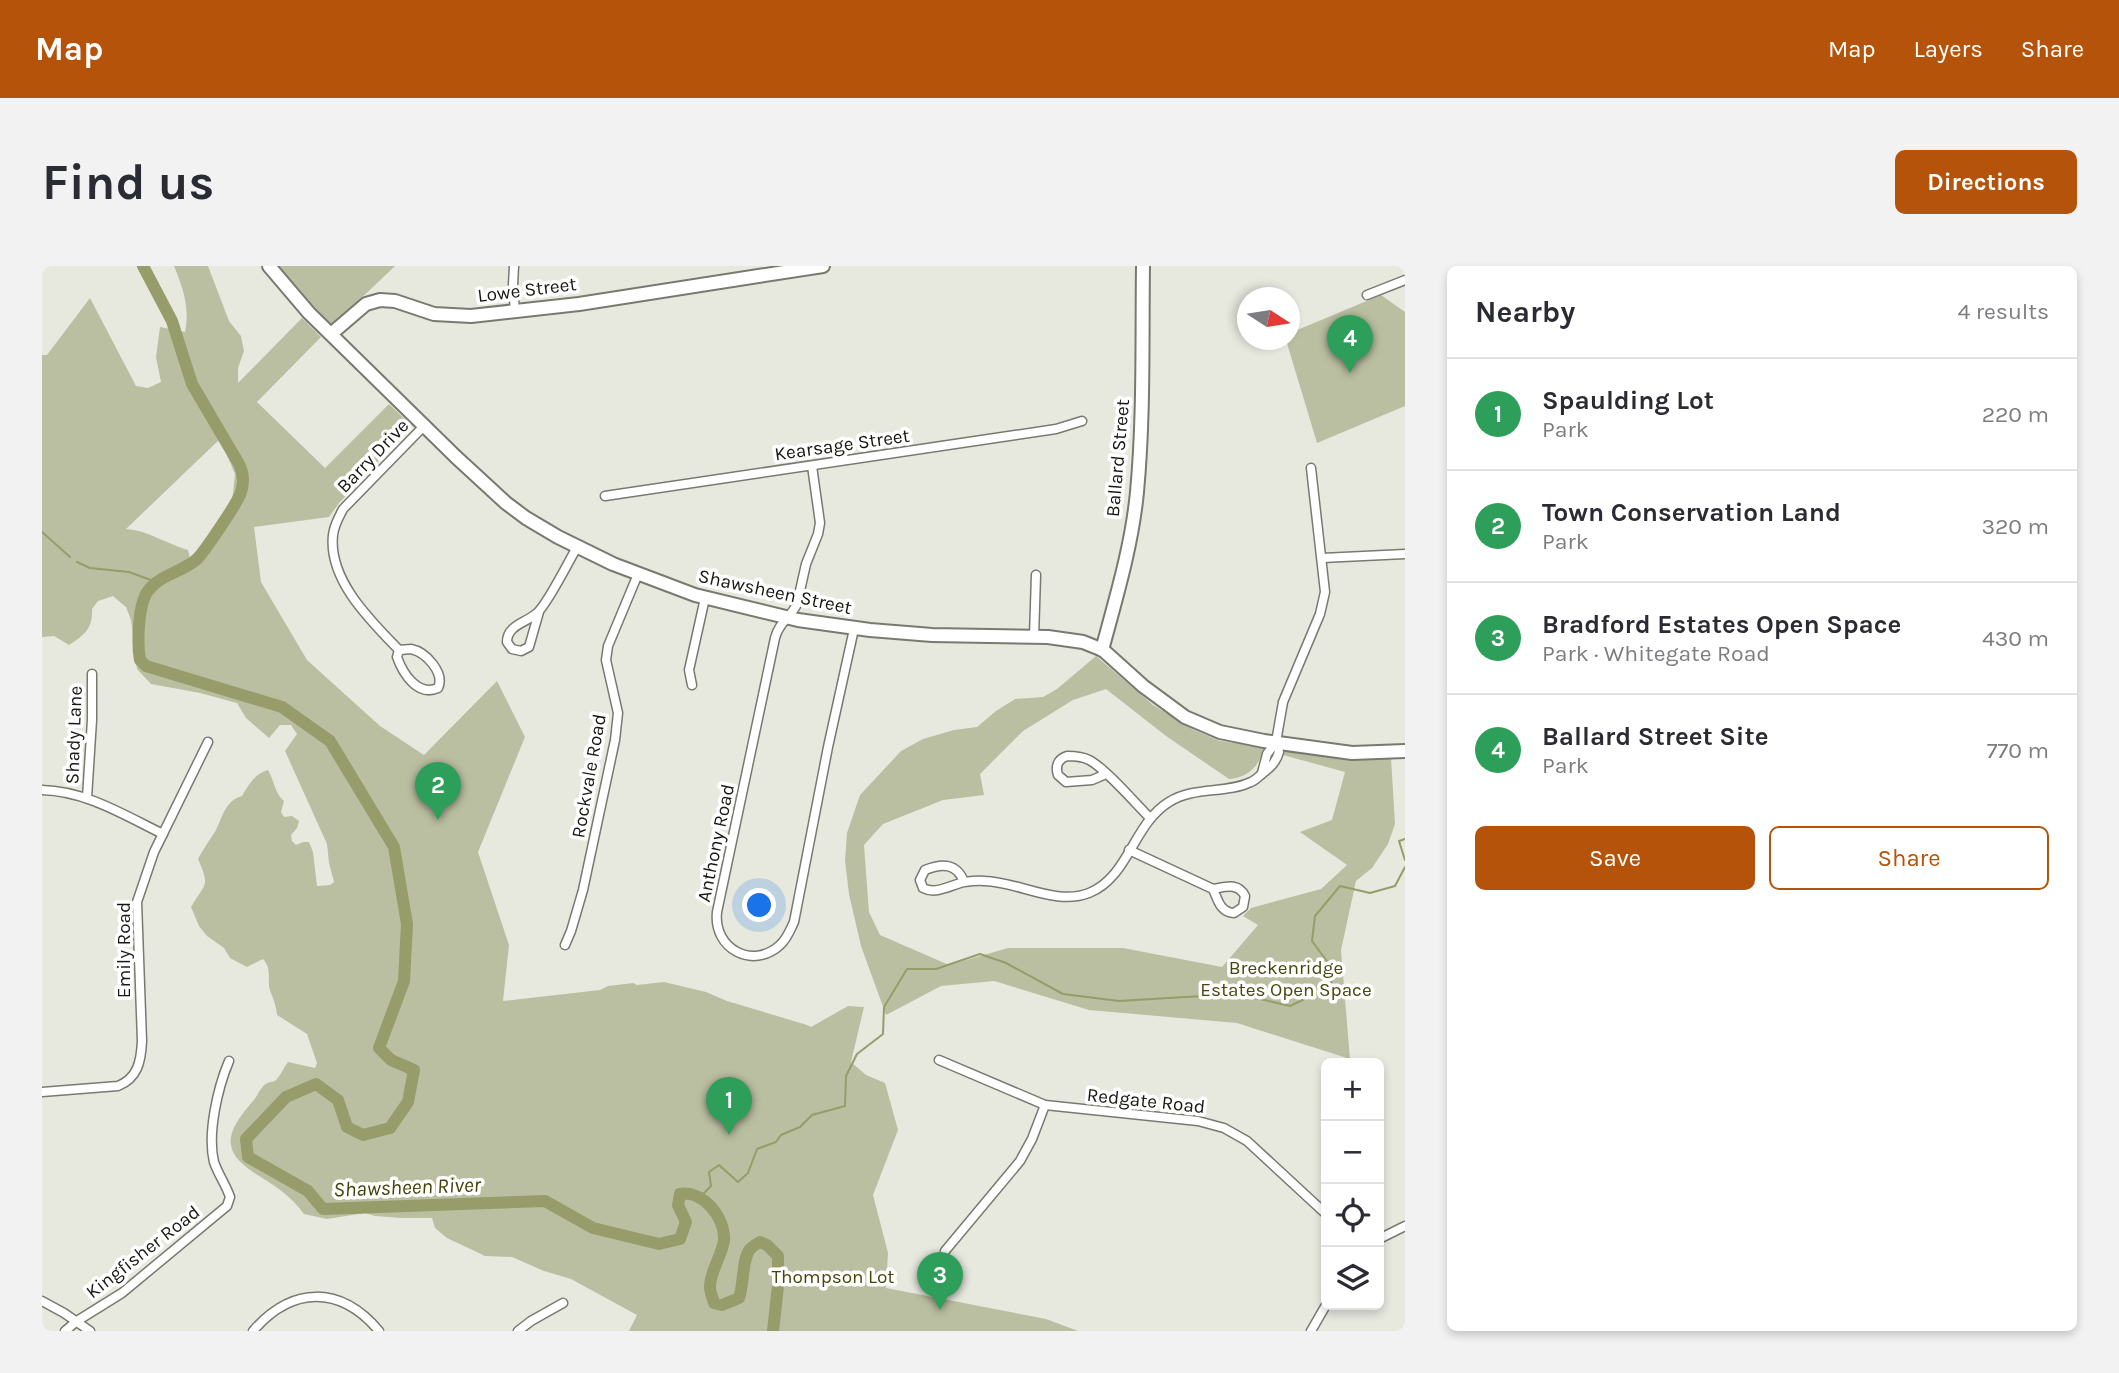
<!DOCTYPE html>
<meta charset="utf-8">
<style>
:root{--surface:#fff;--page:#f2f2f3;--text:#2b2b33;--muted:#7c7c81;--line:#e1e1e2;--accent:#b45309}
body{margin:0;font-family:Karla,sans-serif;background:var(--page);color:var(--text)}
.controls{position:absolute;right:21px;bottom:21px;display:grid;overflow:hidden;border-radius:10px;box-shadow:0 4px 10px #0003}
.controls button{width:63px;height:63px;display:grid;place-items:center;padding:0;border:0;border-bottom:2px solid var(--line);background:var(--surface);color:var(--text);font:35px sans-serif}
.compass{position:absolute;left:1195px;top:21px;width:63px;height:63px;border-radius:50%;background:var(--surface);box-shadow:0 4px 10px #0003;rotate:102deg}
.you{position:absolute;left:718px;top:640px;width:24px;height:24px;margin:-18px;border:5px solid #fff;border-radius:50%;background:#1a73e8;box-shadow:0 0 0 10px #1a73e833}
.badge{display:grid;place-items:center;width:46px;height:46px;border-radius:50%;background:var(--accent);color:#fff;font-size:23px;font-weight:700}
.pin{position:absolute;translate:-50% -58px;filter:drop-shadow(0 2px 4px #0008)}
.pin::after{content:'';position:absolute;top:37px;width:24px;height:21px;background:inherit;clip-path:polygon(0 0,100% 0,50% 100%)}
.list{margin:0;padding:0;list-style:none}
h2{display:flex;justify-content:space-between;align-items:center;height:91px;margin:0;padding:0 28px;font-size:30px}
h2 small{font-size:23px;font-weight:400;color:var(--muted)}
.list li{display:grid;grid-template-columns:46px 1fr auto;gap:21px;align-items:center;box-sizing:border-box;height:112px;padding:0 28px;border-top:2px solid var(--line)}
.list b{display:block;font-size:26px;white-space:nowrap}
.list p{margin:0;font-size:23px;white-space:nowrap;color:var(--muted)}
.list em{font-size:23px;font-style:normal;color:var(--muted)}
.actions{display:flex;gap:14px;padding:21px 28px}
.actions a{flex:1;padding:16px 0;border:2px solid var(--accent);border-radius:10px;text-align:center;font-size:24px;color:var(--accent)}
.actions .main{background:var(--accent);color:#fff}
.icon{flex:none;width:38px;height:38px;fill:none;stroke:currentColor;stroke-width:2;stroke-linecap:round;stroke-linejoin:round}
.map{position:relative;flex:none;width:1363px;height:1065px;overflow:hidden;border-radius:10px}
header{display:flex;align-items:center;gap:42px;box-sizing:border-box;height:98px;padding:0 35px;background:var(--accent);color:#fff}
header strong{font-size:33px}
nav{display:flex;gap:38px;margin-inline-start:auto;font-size:24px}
.intro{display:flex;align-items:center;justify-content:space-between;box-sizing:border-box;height:168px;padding:0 42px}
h1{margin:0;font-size:49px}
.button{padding:18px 32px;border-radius:10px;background:var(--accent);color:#fff;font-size:24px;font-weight:700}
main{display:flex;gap:42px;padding:0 42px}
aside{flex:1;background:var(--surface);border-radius:10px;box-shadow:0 4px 10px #0003}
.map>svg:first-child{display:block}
.green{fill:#bbbfa1;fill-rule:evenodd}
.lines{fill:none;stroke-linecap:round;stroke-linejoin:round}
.stream{stroke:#969c6a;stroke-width:2}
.river{stroke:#969c6a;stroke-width:12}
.street-casing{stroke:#787a70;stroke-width:11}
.secondary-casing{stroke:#787a70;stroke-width:16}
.street{stroke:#fff;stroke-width:8}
.secondary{stroke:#fff;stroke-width:12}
.labels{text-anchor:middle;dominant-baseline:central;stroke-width:7;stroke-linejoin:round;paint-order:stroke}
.street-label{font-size:19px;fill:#171814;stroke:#fff}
.park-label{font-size:19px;fill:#44480b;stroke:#fff}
.water-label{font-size:21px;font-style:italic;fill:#414507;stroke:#fff}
</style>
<header>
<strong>Map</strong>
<nav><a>Map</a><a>Layers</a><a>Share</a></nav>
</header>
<div class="intro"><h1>Find us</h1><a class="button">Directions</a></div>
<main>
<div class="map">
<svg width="1363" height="1065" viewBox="0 0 1363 1065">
<rect width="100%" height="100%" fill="#e7e9df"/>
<!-- green -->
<g class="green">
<path d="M132,0H166L187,55L199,70L202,85L196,102V117L260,52L279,71L215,136L283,202L347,138L367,157L366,163L297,237L287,251L212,261L219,316L265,394L338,460L382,489L455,415L483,471L436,586L467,679L461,735L558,724L566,720L591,717L595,719L622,716L664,726L685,735L765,759L769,761L806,740L822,741L809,796L824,809L843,817L856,864L831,929L846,987L844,1022L1004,1053L1036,1065H587L595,1049L529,1013L502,1005L470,991L443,990L405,972L393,962L390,952H359L333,950L323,947L285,953L262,948C249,929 230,918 211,906C175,882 188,862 211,835C216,830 218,821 224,818C228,815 230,817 234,814C239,809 242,801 246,796L273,802L275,797L265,768L235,749C234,740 232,735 229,727C224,715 231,704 221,693L205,701L188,692L182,682L165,670L157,660L149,641C164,616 168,621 156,593C161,583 168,574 174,564C181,550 183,535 200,530C207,519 212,508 226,504C232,514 233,528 242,535L239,546L242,551L250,550L257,555L255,562L249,569L250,575L254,579L261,576H267L271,586L275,620L288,619L292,616L287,597L285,578L243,485L255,468L249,459H238L227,472L204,452L195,437L158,427L109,418L95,403L89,354L84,341L71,330L56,335L50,343C51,363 42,369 27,379L12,370L0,371V89H5L48,32L94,120L106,122L119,116L114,91L118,61L143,66C148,42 141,22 132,0ZM178,173L193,208L191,227L187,246L157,293L149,297L146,284C125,278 105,264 84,263Z"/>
<polygon points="237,0 353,0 290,60 253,21"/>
<polygon points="1339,29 1363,46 1363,140 1275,177 1244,74 1248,74 1248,67"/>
<path d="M1054,390L1111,439L1152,464L1178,475L1307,493L1349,492L1353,558L1346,578L1330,602L1314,615L1299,684L1308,793L1195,757L1047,744L952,715L899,720L844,749L819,680L807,628L803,595L805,567L818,529L859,485L881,473L912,464L935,461L954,445L973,433L1001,431L1015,423ZM1064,423L1124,470L1187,513C1202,512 1214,504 1219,490L1241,489L1303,506L1290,554L1258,566L1305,599L1279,623L1209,642L1201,650L1216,659L1180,701L1081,682H966L907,699L838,669L827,646L822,579L841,558L901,534L942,529L938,508L981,465L1031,434Z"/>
</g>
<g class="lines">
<!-- stream -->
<g class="stream">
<polyline points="0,266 28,291"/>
<polyline points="35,296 48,302 87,306 114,316"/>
<polyline points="1363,573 1357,575 1363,594"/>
<polyline points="658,931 669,920 667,906 677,899 696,916 706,907 715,883 734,876 739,869 758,861 770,849 803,840 804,810 815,788 841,768 842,741 865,703 894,703 938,688 964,697 1021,728 1077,735 1160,730 1209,731 1248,740 1290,720 1287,698 1270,675 1273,650 1298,620 1328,627 1353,620 1363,601"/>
</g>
<!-- river -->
<path class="river" d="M101,0L130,55L150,118L197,198C202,208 202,219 198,229C193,240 163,285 155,293C141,306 117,309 106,325C96,338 95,378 98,394L104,400L240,441L288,475L352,581L365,658L362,715L337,782L349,794L372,804L366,836L348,862L321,869L305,861L296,834L274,818L244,831L204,873L206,891L266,925L281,943L503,935L551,962L617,978L638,973L644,956L636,939L638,928C661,924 683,951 682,974C680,990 668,1005 668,1021C668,1026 671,1033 672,1037L680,1039L697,1032C702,1018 700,993 708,983C711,980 714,978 718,976L725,979L736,990V1020L731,1065"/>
<defs>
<g id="street">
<polyline points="472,0 471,19 473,46"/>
<polyline points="1325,29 1363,14"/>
<path d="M770,200L778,257L776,268L764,298L755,338C749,351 737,356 733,372L675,646C671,683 711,704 738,679C745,673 748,664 752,656L786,481L812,363"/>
<polyline points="563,230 1014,163 1040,155"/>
<polyline points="1280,292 1363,288"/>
<path d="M497,346L487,381L479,385L470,383L465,376C465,359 484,357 495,347C505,339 527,295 535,281"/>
<polyline points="992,371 994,309"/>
<path d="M357,384C360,384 366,383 369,383C384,386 403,407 396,422C376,431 361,408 355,391L357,384C329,355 286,314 291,269C292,259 297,251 301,243L382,160"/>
<polyline points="650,419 647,404 663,332"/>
<polyline points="1220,507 1225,488 1234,476"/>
<path d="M1064,508L1050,514L1024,516L1016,509C1013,500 1016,493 1025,490C1032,490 1040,490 1047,494C1062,501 1094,538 1108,552"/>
<path d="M0,524C44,525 82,549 121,568"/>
<polyline points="45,532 50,454 50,408"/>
<path d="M1087,584L1171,623C1176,634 1178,646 1192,647L1201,641L1203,630C1196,616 1183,621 1171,623"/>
<path d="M922,616C915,597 900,597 883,604L878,614L881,622C894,629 909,619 922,616C929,615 936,614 943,615C977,616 1014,640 1047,627C1087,611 1091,558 1127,536C1152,520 1184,528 1209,516C1214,514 1217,510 1221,507C1229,501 1234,496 1237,486L1234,476L1241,436L1278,348L1283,326L1269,202"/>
<polyline points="523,679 529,665 541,624 573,474 576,447 564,394 566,380 596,308"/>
<polyline points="897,794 1003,839 1156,855 1182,862 1205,875 1284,948"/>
<path d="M0,826L76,820C96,812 99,795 100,775L95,636L112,586L166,476"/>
<polyline points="1337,973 1363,960"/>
<polyline points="903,985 978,895 990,873 1003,839"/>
<polyline points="0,1035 22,1047 48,1065"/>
<path d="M23,1065L35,1055L80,1027L185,940L188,931C184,919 176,908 172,896C165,867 176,821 187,795"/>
<path d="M211,1065C250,1020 298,1019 337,1065"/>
<polyline points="476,1065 489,1055 521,1037"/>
<polyline points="1269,1065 1284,1039"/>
</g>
<g id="secondary">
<polyline points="227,0 267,47 414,191 464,237 484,252 516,271 571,298 653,329 756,354 828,364 890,369 1006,371 1041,376 1061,384 1101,420 1143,451 1178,466 1222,475 1310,487 1363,485"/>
<polyline points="289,68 324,38 338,34 353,35 392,48 429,50 537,38 781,0"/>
<path d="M1060,384C1074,332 1090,279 1095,226C1102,151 1100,75 1101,0"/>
</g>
</defs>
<!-- street casing -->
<use href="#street" class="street-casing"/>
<!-- secondary casing -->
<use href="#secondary" class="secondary-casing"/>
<!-- street -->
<use href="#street" class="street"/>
<!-- secondary -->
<use href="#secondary" class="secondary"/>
</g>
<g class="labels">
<!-- street labels -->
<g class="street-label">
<text transform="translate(485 24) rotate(-7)">Lowe Street</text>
<text transform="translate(800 179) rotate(-8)">Kearsage Street</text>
<text transform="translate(331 190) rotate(-46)">Barry Drive</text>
<text transform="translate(1076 192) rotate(-85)">Ballard Street</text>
<text transform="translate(733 326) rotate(12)">Shawsheen Street</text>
<text transform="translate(32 469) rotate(-88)">Shady Lane</text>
<text transform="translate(547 510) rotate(-80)">Rockvale Road</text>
<text transform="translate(674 577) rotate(-78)">Anthony Road</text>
<text transform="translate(82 684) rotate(-90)">Emily Road</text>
<text transform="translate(1104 835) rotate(6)">Redgate Road</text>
<text transform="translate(101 986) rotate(-38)">Kingfisher Road</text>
</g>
<!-- park labels -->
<g class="park-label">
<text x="1244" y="702">Breckenridge<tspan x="1244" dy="22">Estates Open Space</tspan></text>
<text x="791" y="1011">Thompson Lot</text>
</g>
<!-- water labels -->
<g class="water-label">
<text transform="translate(365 921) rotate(-2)">Shawsheen River</text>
</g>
</g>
</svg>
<div class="controls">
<button>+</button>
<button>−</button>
<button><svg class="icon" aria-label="locate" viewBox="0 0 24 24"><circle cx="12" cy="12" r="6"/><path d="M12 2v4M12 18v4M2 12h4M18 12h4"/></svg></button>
<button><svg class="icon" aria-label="layers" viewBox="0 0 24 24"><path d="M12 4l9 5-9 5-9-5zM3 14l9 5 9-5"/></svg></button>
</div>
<svg class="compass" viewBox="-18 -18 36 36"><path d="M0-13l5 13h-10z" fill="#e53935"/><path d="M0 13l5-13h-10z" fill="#7c7c81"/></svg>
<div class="you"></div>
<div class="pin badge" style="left:687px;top:869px;background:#2e9e5b">1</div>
<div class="pin badge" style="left:396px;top:554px;background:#2e9e5b">2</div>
<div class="pin badge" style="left:898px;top:1044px;background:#2e9e5b">3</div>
<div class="pin badge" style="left:1308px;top:107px;background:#2e9e5b">4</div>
</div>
<aside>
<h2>Nearby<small>4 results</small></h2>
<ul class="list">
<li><span class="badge" style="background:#2e9e5b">1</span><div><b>Spaulding Lot</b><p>Park</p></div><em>220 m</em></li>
<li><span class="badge" style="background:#2e9e5b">2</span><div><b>Town Conservation Land</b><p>Park</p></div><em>320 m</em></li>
<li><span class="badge" style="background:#2e9e5b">3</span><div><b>Bradford Estates Open Space</b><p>Park · Whitegate Road</p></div><em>430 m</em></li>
<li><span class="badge" style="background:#2e9e5b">4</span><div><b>Ballard Street Site</b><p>Park</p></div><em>770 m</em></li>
</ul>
<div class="actions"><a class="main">Save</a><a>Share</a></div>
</aside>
</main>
